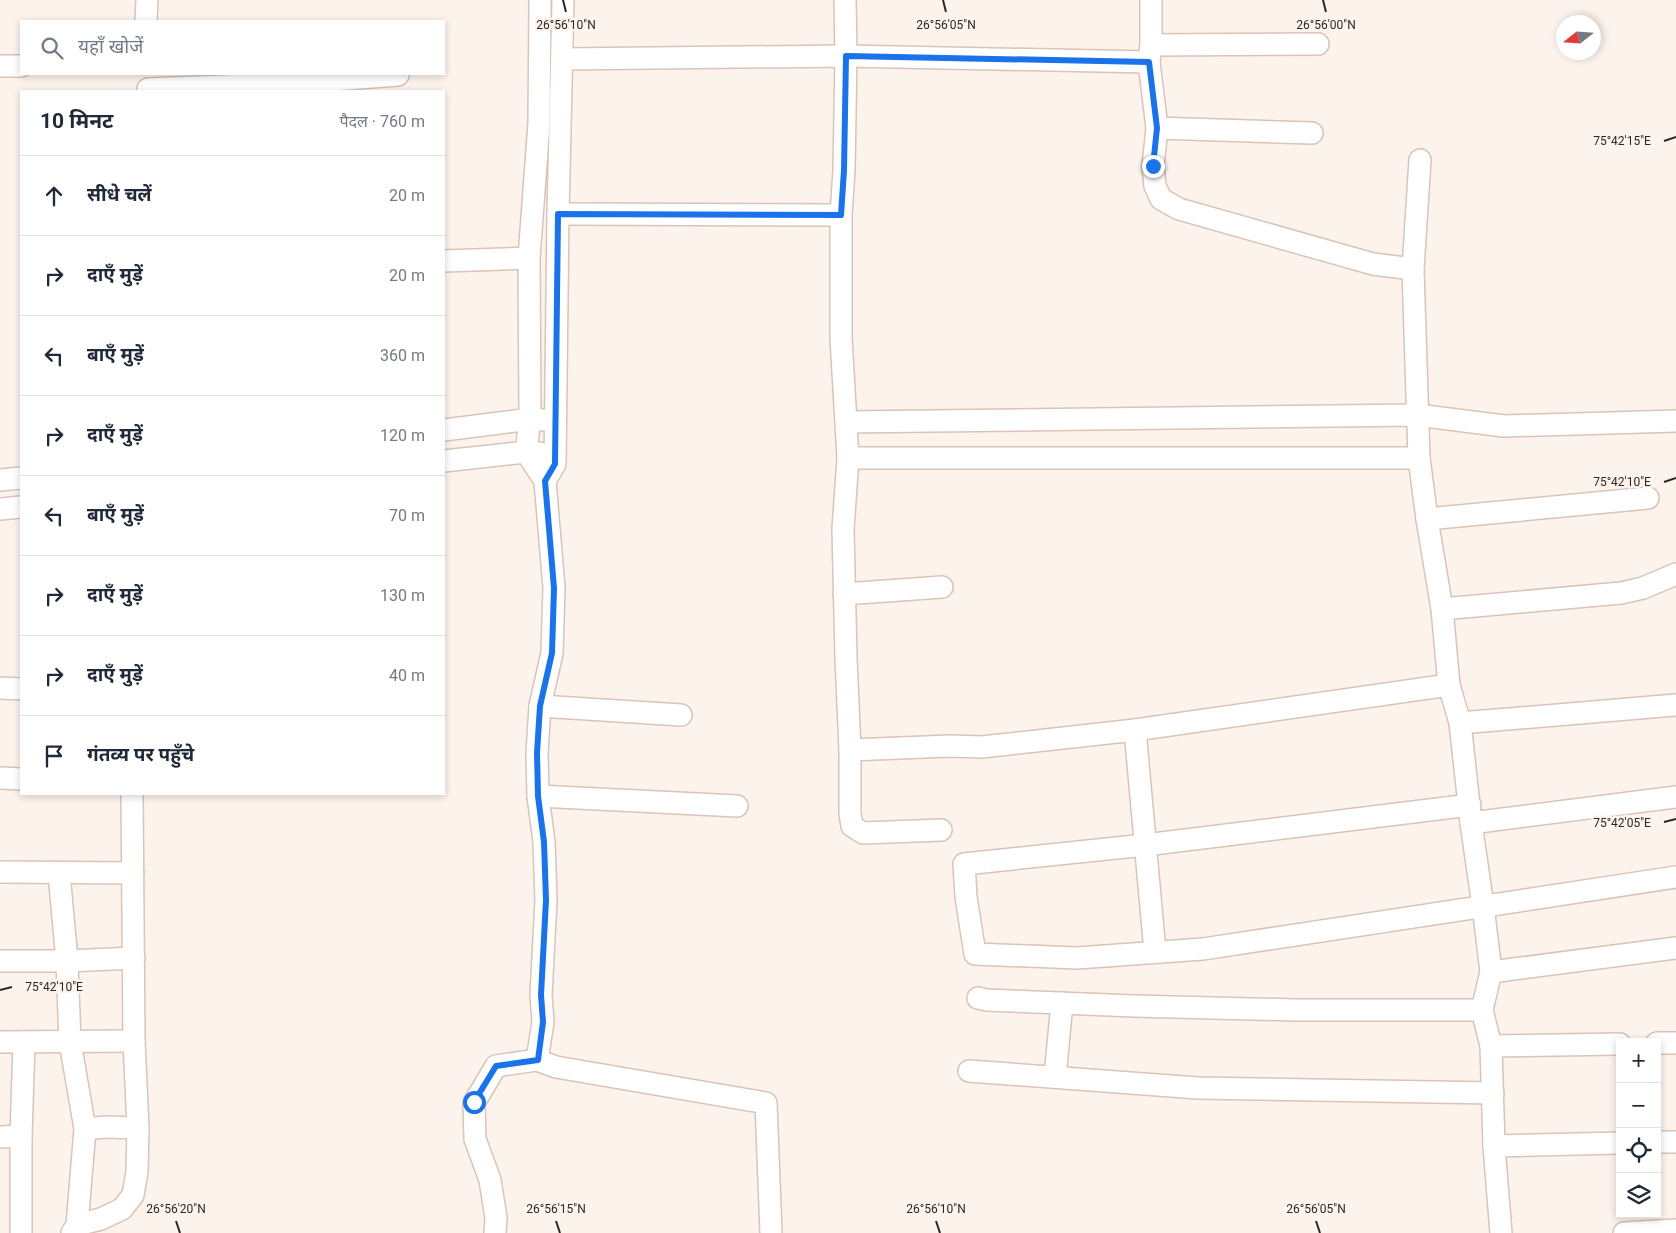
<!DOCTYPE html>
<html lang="hi">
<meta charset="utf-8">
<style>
:root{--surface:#fff;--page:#f6f6f7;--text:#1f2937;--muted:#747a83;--line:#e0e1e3}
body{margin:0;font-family:Roboto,"Noto Sans Devanagari",sans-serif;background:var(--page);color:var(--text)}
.controls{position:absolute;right:15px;bottom:15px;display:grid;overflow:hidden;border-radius:0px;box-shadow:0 2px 8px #0003}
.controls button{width:45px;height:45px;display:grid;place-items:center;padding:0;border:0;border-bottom:1px solid var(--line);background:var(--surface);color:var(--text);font:25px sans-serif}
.compass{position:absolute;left:1556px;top:15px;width:45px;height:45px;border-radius:50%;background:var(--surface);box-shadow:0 2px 8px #0003;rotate:253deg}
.stop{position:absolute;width:15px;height:15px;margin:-11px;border:4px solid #1a73e8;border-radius:50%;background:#fff}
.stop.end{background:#1a73e8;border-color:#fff;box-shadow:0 1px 5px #0008}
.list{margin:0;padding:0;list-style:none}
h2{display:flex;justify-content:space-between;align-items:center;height:65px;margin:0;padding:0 20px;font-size:21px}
h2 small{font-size:16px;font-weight:400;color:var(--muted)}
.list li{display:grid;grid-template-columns:32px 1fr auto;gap:15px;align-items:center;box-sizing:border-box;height:80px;padding:0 20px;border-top:1px solid var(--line)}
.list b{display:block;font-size:19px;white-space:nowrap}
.list em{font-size:16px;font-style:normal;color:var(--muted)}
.icon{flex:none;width:28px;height:28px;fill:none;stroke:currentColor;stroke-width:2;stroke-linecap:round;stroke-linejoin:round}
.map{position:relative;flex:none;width:1676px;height:1233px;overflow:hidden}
.search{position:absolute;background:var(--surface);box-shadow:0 2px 8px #0003;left:20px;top:20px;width:425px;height:55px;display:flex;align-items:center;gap:12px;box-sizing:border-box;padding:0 18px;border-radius:0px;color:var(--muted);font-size:19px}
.panel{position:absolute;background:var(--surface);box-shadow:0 2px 8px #0003;left:20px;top:90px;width:425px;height:705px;border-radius:0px}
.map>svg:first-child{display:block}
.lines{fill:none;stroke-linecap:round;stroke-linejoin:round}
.minor-casing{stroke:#d9c4b7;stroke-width:24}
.minor{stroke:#fff;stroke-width:21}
.route{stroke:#1a73e8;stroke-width:6}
.ticks{fill:none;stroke:#2e2621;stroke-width:2}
.ticks-label{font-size:12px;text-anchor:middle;fill:#2e2621;stroke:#fcf3ed;stroke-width:5;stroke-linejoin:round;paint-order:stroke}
</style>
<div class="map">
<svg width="1676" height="1233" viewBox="0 0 1676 1233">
<rect width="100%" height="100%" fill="#fcf3ed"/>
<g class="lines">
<defs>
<g id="minor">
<polyline points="845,0 846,56 844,170 841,215 841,338 848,458 843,529 846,658 850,750 850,814 852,826 863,833 941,830"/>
<polyline points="1151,0 1151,45 1149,62 1157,128 1153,166 1155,186 1161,199 1179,209 1373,264 1413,269"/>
<polyline points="146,21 147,0"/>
<polyline points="1151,45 1318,44"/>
<polyline points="562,59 846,56 1149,62"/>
<polyline points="0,66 21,66"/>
<polyline points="148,89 279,84 398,75"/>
<polyline points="1157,128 1312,133"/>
<polyline points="1420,160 1413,269 1419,458 1427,519 1442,609 1449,685 1460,723 1471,823 1483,906 1491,972 1482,1010 1491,1046 1620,1044"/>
<polyline points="558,214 841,215"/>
<polyline points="444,261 529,258"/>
<polyline points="847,422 1417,415 1504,426 1676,421"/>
<polyline points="444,430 530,419 543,420"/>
<polyline points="848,458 1419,458"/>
<polyline points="444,461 526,452 540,453"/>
<polyline points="0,480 21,478"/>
<polyline points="545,481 555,464 558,214 563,0"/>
<polyline points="0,509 21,507"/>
<polyline points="1427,519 1648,498"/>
<polyline points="844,594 942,587"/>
<polyline points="1442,609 1621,593 1643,588 1676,574"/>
<polyline points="0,688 21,689"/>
<polyline points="540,706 681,715"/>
<polyline points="1460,723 1676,705"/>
<polyline points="1135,730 1155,952"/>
<polyline points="850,750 950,746 982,747 1135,730 1449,685"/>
<polyline points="0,778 21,779"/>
<polyline points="538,796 737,806"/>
<polyline points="1470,805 1145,845 964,864 966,897 975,954 1077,958 1203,949 1676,877"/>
<polyline points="1471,823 1676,797"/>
<polyline points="0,872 133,873"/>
<polyline points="59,873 67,961 70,1042 85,1129 77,1225"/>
<polyline points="0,961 67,961 134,958"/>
<polyline points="1491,972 1676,948"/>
<polyline points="978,998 987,1000 1134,1006 1296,1010 1482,1010"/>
<polyline points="0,1042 134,1041"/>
<polyline points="1657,1043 1676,1043"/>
<polyline points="1491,1046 1494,1146 1501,1233"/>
<polyline points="537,1060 556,1067 766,1103 771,1233"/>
<polyline points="969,1071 1198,1088 1493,1093"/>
<polyline points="1055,1077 1062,1003"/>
<polyline points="85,1129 106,1127 138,1128"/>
<polyline points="0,1137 21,1136"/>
<polyline points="1657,1142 1676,1142"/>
<polyline points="1494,1146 1620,1143"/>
<polyline points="21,1233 21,1136 24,1042"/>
<polyline points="72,1233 77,1225 101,1219 122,1209 133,1195 137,1172 138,1128 134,1041 132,794"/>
<polyline points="495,1233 496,1218 490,1180 475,1139 474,1103 496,1066 537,1060 543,1022 541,995 546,900 544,842 538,796 537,753 540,706 552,653 554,588 545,481 526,452 530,419 529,258 539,123 540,0"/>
<polyline points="1624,1233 1676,1230"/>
</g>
</defs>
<!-- minor casing -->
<use href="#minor" class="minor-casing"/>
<!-- minor -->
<use href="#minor" class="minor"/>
</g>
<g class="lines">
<!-- route -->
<polyline class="route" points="474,1102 496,1066 538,1060 543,1022 541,995 546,900 544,842 538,796 537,753 540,706 552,653 554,588 545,481 555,464 558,214 841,215 844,170 846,56 1149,62 1157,128 1153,166"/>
</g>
<!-- ticks -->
<path class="ticks" d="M563,0L566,12M943,0L946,12M1323,0L1326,12M1664,141L1676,137M1664,482L1676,478M1664,822L1676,819M0,990L12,987M176,1221L180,1233M556,1221L560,1233M936,1221L940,1233M1316,1221L1320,1233"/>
<g class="ticks-label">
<text x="566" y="29">26°56'10"N</text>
<text x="946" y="29">26°56'05"N</text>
<text x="1326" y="29">26°56'00"N</text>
<text x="1622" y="145">75°42'15"E</text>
<text x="1622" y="486">75°42'10"E</text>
<text x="1622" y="827">75°42'05"E</text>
<text x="54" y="991">75°42'10"E</text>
<text x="176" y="1213">26°56'20"N</text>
<text x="556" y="1213">26°56'15"N</text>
<text x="936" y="1213">26°56'10"N</text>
<text x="1316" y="1213">26°56'05"N</text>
</g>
</svg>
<div class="controls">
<button>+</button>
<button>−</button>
<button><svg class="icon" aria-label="locate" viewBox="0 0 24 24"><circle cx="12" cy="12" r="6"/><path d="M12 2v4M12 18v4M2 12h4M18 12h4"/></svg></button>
<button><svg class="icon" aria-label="layers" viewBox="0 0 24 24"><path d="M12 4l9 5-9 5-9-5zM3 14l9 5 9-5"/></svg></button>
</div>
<svg class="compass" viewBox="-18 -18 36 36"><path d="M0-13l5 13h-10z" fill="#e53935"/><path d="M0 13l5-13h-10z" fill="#747a83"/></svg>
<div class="stop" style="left:474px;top:1102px"></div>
<div class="stop end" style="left:1153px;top:166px"></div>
<div class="search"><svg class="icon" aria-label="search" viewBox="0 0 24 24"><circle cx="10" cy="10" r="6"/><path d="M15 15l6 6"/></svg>यहाँ खोजें</div>
<section class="panel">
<h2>10 मिनट<small>पैदल · 760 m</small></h2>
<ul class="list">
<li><svg class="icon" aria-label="ahead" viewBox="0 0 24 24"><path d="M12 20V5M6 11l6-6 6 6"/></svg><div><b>सीधे चलें</b></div><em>20 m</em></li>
<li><svg class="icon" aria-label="right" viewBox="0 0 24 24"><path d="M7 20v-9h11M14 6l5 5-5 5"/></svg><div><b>दाएँ मुड़ें</b></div><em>20 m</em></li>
<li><svg class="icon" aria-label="left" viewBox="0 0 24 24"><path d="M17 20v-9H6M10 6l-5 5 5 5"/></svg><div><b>बाएँ मुड़ें</b></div><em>360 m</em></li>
<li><svg class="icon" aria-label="right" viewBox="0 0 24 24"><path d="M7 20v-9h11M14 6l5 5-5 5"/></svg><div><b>दाएँ मुड़ें</b></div><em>120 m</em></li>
<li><svg class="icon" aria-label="left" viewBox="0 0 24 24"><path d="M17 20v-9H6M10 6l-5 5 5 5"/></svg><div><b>बाएँ मुड़ें</b></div><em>70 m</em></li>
<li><svg class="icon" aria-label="right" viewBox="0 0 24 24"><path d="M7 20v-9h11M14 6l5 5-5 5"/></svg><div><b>दाएँ मुड़ें</b></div><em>130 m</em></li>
<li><svg class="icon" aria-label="right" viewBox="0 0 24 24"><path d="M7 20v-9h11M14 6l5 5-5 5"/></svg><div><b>दाएँ मुड़ें</b></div><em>40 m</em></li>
<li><svg class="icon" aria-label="arrive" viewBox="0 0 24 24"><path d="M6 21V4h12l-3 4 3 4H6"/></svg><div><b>गंतव्य पर पहुँचे</b></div></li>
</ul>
</section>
</div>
